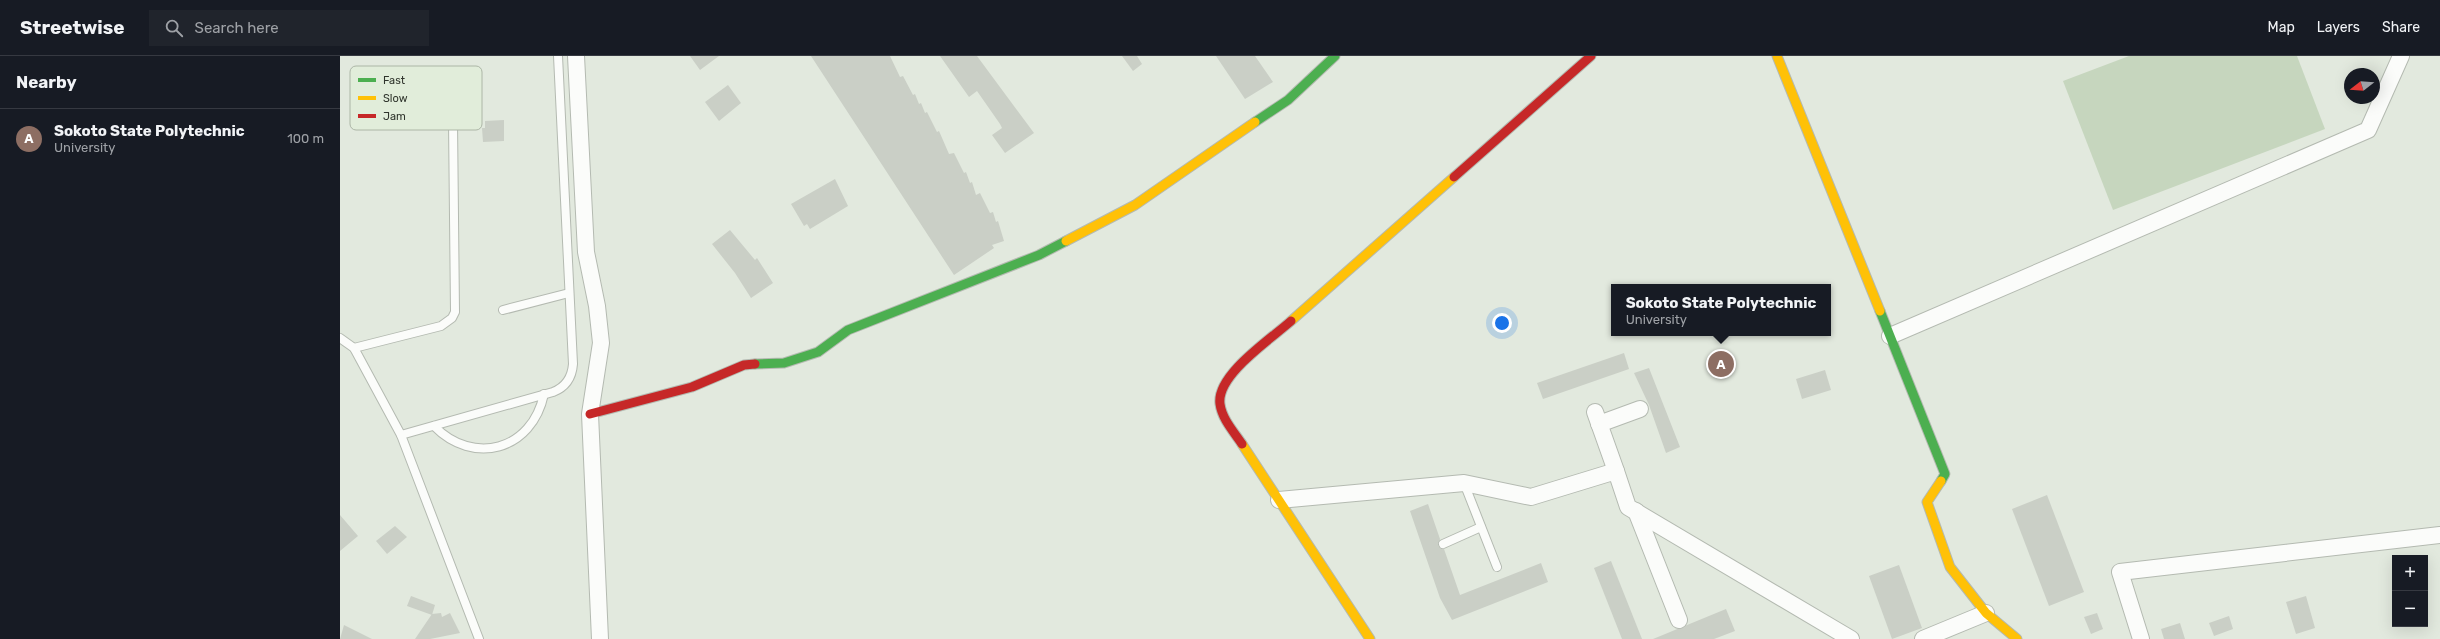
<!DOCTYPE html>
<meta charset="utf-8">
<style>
:root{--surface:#171b24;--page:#20242c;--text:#f1f3f6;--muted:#9ea1a6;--line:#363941;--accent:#0b8043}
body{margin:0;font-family:Rubik,sans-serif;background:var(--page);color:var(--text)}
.controls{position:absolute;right:12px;bottom:12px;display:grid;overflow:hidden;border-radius:0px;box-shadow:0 4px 16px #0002}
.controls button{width:36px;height:36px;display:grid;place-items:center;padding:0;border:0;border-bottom:1px solid var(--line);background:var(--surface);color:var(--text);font:20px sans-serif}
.compass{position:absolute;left:2004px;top:12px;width:36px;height:36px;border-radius:50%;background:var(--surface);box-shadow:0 4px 16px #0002;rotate:253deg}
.you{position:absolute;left:1162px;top:267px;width:14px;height:14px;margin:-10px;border:3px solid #fff;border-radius:50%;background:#1a73e8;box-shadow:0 0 0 6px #1a73e833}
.badge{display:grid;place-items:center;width:26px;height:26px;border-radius:50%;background:var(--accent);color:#fff;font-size:13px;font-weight:700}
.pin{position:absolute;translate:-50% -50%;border:2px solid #fff;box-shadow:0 1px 4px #0006}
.popup{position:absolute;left:1271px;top:228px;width:220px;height:52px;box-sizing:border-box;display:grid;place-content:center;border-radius:0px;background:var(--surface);filter:drop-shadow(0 1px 3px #0005);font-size:13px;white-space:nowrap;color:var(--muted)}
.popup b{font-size:15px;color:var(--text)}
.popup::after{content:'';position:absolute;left:50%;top:100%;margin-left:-8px;border:8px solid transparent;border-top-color:var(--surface)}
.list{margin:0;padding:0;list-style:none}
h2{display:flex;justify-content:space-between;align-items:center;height:52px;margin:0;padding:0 16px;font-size:17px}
h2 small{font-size:13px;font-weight:400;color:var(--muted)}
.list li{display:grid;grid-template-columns:26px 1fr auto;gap:12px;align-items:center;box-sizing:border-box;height:60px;padding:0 16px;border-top:1px solid var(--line)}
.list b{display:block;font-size:15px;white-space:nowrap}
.list p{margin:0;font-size:13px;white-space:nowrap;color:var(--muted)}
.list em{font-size:13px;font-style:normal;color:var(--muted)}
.icon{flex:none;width:22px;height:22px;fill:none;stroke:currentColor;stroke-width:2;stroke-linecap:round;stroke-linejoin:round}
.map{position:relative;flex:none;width:2100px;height:583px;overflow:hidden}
header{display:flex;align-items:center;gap:24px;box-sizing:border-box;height:56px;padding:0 20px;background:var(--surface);border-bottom:1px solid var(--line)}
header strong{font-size:19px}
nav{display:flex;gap:22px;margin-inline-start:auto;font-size:14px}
.search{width:280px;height:36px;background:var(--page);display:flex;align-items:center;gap:10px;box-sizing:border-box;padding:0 14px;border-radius:0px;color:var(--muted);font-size:15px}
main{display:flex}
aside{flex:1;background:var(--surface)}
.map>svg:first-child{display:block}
.green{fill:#c6d6be}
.building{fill:#cacfc6}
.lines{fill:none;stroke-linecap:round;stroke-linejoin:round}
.lane-casing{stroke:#b4bab1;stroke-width:10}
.street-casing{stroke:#b4bab1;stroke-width:18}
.fast-casing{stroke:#b4bab1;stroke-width:11}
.slow-casing{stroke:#b4bab1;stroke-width:11}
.jam-casing{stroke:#b4bab1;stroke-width:11}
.lane{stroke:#fbfcfa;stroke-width:8}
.street{stroke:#fbfcfa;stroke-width:16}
.fast{stroke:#4caf50;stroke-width:9}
.slow{stroke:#ffc107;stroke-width:9}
.jam{stroke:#c62828;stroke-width:9}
.key{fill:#e1edda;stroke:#acb6a6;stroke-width:1}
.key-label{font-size:11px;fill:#2f342c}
</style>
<header>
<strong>Streetwise</strong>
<div class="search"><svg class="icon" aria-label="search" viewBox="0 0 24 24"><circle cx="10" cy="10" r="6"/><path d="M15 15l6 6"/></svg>Search here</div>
<nav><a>Map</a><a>Layers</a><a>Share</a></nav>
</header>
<main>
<aside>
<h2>Nearby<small></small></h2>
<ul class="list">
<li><span class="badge" style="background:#8d6e63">A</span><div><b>Sokoto State Polytechnic</b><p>University</p></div><em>100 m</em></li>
</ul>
</aside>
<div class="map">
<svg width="2100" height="583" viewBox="0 0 2100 583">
<rect width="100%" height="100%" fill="#e2e9de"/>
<!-- green -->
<polygon class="green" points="1789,0 1957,0 1985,73 1773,154 1723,25"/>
<!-- building -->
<g class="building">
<polygon points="350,0 379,0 360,14"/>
<polygon points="471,0 550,0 560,21 563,20 573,39 575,38 579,48 581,47 585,57 587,56 597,76 599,75 609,98 614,97 624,117 626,116 630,127 632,126 636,139 640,137 650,157 653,156 656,166 658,165 664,185 652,189 654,192 614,219"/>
<polygon points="600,0 637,0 694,77 665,97 652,79 662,72 660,68 637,35 629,41"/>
<polygon points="782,0 797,0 802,8 793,15"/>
<polygon points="876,0 915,0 933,26 905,43"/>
<polygon points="388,29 401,47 379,65 365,46"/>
<polygon points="164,64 164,85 143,86 142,72 145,72 145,65"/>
<polygon points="495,123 508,150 470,173 467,168 464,170 451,148"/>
<polygon points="390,174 415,204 417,202 433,227 411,242 395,217 372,188"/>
<polygon points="1284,297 1289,313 1203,343 1197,327"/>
<polygon points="1309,312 1340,391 1326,397 1309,349 1294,317"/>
<polygon points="1485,314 1491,334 1462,343 1456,323"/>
<polygon points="1707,439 1744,536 1709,550 1672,453"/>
<polygon points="1088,448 1100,483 1098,490 1104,493 1120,539 1201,507 1208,526 1112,564 1100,542 1070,455"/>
<polygon points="0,459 18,480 0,495"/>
<polygon points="55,470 67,481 47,498 36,485"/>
<polygon points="1271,505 1302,583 1282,583 1254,512"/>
<polygon points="1559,509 1582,572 1552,583 1529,520"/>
<polygon points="71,540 95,549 92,559 67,550"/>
<polygon points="1966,540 1975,572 1956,578 1946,546"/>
<polygon points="1386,553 1395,575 1374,583 1313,583"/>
<polygon points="101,557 102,561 110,557 120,577 90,583 75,583 92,558"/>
<polygon points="1757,557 1763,573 1751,578 1744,561"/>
<polygon points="1889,560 1893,573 1874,580 1869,567"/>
<polygon points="1840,567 1845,583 1824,583 1821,573"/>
<polygon points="4,569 32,583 0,583"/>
</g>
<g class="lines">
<defs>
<g id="lane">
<polyline points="163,254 229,237"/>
<polyline points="0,282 14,292 61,379 139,583"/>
<polyline points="14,292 101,270 112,262 115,256 113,65"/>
<path d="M94,370C133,410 192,395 204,338"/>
<path d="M61,379L213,336C226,331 232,321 233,308L218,0"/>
<polyline points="1124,427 1157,511"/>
<polyline points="1103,488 1141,471"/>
</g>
<g id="street">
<polyline points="236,0 246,196 257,250 261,287 250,358 260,583"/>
<polyline points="1550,280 2028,74 2061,0"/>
<polyline points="1255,356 1276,415"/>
<polyline points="1259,368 1300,353"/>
<polyline points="939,444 1124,427 1191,441 1276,415 1288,451 1511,583"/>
<polyline points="1296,455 1339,564"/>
<polyline points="1583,583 1646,557"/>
<polyline points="1801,583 1780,516 2100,479"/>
</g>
<g id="fast">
<polyline points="915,66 948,44 995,0"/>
<polyline points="1540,255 1605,418 1601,425"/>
<polyline points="415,308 444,307 478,296 508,274 699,199 726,185"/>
</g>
<g id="slow">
<polyline points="1437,0 1540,255"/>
<polyline points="726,185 795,149 915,66"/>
<polyline points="951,265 1114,121"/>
<polyline points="902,388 1030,583"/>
<polyline points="1601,425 1587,446 1610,511 1646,557 1677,583"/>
</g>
<g id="jam">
<polyline points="1114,121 1251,0"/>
<polyline points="250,358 352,331 404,309 415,308"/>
<path d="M902,388C894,376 882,363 880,348C876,319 931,283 951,265"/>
</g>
</defs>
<!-- lane casing -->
<use href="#lane" class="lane-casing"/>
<!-- street casing -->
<use href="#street" class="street-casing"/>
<!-- fast casing -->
<use href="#fast" class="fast-casing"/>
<!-- slow casing -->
<use href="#slow" class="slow-casing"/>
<!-- jam casing -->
<use href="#jam" class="jam-casing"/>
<!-- lane -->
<use href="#lane" class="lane"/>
<!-- street -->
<use href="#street" class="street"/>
<!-- fast -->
<use href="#fast" class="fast"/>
<!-- slow -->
<use href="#slow" class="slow"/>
<!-- jam -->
<use href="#jam" class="jam"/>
</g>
<!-- legend -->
<rect x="10" y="10" width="132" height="64" rx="6" class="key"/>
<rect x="18" y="22" width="18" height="4" fill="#4caf50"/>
<rect x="18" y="40" width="18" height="4" fill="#ffc107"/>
<rect x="18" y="58" width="18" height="4" fill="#c62828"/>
<g class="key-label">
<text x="43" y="28">Fast</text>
<text x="43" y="46">Slow</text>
<text x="43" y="64">Jam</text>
</g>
</svg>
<div class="controls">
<button>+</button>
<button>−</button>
</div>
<svg class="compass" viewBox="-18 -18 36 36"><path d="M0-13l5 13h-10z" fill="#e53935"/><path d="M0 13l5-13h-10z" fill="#9ea1a6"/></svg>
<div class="you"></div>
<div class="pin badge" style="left:1381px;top:308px;background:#8d6e63">A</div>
<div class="popup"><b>Sokoto State Polytechnic</b>University</div>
</div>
</main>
